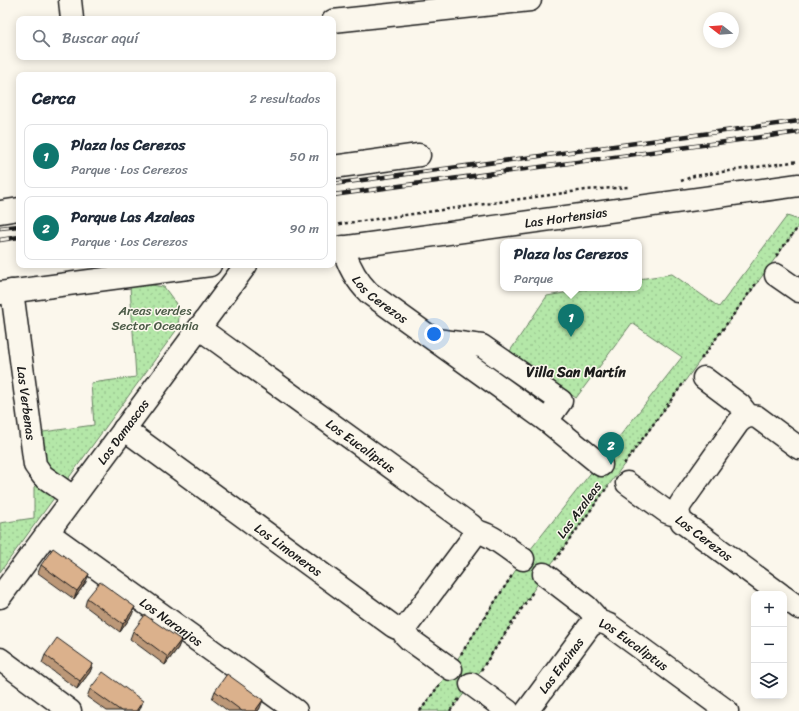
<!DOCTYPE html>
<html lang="es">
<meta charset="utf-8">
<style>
:root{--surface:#fff;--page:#f6f6f7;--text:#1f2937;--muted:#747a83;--line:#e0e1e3;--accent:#0f766e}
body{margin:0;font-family:Sriracha,sans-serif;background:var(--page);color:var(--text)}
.controls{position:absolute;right:12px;bottom:12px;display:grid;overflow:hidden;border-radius:8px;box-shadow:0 2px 10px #0003}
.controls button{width:36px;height:36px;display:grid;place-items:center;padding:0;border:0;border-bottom:1px solid var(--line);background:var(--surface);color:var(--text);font:20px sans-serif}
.compass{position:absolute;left:703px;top:12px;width:36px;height:36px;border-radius:50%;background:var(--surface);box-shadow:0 2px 10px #0003;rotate:287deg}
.you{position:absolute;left:434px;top:334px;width:14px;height:14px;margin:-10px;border:3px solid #fff;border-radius:50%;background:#1a73e8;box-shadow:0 0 0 6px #1a73e833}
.badge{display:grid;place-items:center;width:26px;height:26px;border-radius:50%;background:var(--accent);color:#fff;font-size:13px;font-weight:700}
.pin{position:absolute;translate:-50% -33px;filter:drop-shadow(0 1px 2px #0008)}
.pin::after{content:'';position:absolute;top:21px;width:14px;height:12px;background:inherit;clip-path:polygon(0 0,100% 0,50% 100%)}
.popup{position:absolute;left:500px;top:239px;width:142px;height:52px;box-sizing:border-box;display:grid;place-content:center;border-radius:8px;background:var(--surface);filter:drop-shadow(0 1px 3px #0005);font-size:13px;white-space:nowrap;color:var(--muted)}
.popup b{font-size:15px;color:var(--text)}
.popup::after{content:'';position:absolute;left:50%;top:100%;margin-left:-8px;border:8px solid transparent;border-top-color:var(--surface)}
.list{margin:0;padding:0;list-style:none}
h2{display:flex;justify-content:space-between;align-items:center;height:52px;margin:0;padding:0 16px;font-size:17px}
h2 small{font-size:13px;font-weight:400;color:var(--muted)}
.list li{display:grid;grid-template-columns:26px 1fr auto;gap:12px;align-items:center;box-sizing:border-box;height:64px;margin:0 8px 8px;padding:0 8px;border:1px solid var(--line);border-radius:8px}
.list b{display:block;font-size:15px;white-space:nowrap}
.list p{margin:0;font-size:13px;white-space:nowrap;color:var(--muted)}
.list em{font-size:13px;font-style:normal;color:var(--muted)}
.icon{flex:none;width:22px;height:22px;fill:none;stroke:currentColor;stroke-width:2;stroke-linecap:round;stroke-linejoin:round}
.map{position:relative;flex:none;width:799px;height:711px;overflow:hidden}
.search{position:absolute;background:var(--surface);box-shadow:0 2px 10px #0003;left:16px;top:16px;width:320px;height:44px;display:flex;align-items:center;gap:10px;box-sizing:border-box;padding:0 14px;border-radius:8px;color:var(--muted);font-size:15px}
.panel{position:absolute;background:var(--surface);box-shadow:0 2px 10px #0003;left:16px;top:72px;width:320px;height:196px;border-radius:8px}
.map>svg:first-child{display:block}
.green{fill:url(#green-dots);stroke:#688262}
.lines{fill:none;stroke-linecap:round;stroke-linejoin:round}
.minor-casing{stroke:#1c1c1c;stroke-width:25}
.path{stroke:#1c1c1c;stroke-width:2.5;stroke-dasharray:3 3;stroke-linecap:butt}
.minor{stroke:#fbf7ec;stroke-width:22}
.rail-casing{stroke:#1c1c1c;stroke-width:4.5}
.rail{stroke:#fbf7ec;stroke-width:3;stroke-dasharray:9;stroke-linecap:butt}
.wall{fill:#bc9878;stroke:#1c1c1c}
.shaded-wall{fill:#997c62;stroke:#1c1c1c}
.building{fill:#dbb18c;stroke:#1c1c1c}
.labels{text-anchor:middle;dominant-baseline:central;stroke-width:3;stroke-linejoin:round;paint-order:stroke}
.street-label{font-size:13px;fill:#1c1c1c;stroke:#fbf7ec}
.park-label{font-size:13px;fill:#4a5946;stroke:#fbf7ec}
.neighbourhood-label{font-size:14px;font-weight:bold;fill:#1c1c1c;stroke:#fbf7ec}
</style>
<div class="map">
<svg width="799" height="711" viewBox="0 0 799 711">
<defs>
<pattern id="green-dots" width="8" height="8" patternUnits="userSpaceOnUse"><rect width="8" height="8" fill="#b4e7a8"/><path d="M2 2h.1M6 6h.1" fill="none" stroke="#9ac690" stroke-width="1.8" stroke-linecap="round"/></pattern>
</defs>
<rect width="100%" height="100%" fill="#fbf7ec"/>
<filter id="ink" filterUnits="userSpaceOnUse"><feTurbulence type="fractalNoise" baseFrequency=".025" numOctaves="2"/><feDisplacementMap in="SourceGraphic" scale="8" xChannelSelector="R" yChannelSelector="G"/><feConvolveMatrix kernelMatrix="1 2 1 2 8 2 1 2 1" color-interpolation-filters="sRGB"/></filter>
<g filter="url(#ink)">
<!-- green -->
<g class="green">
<polygon points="787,216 799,220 799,226 693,370 544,574 471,685 450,711 420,711 451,669 523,559 682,357 632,323 576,398 510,351 547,296 592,288 639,288 639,279 672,274 719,307"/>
<polygon points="139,283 164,287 175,302 179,316 178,328 0,572 0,523 34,518 34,487 43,479 43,465 36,433 94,425 91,383 136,377 130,286"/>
</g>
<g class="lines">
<defs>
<g id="minor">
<polyline points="70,0 72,19"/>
<polyline points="333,21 530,0"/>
<polyline points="333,167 419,155"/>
<polyline points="0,212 19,209"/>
<path id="s1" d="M343,247C348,266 356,280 369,293L547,421L601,465"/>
<path id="s2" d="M333,249L799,185"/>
<polyline points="776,275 799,291"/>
<path id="s3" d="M12,291L35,465L40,472L43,476L74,498"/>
<polyline points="0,293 210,265"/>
<path id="s4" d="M199,328L468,523L472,526L474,531"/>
<polyline points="436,340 482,346 561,401 547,421"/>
<polyline points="704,378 740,405 743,409 748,416"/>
<path id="s5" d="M124,429L393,626L397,628H401L405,635L409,639L451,669"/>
<polyline points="627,483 667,512 672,514 678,514"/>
<path d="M474,531C490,532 509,550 523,559"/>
<path id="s6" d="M48,533L296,711"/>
<polyline points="544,574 587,607 595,616 598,622"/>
<path d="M780,594L682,522C678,515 677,509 682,502L738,423C744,417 749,415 757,417L799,448"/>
<path id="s7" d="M0,597L246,265"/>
<polyline points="784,597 799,608"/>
<polyline points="401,628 406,627 409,623 471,540 473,536 474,531"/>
<polyline points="0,659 70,711"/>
<polyline points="471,684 508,711"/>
<path id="s8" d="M527,711L589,627C596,621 601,621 609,625L727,711"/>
</g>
</defs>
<!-- minor casing -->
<use href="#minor" class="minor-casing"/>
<!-- path -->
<g class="path">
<polyline points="681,181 694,176 799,161"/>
<polyline points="333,225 586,190 629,187"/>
<polyline points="776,256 799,226"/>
<polyline points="701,359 758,281"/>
<polyline points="624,464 685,381"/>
<polyline points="555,560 608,486"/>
<polyline points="461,654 513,574"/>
<polyline points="481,670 534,590"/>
<polyline points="420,711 440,684"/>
<polyline points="450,711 459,699"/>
</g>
<!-- minor -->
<use href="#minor" class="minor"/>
<defs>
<g id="rail">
<polyline points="333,184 799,121"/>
<polyline points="333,195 799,132"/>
<polyline points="0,228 19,226"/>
<polyline points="0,240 19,237"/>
</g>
</defs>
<!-- rail casing -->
<use href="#rail" class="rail-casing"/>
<!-- rail -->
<use href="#rail" class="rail"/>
</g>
<!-- wall -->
<g class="wall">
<polygon points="41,565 86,582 74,599 38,573"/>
<polygon points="87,598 132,615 120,632 85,606"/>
<polygon points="133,631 181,640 178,648 165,665 130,639"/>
<polygon points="45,655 93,664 90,672 77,689 42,663"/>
<polygon points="90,689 143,701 139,711 107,711 87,697"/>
<polygon points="215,691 260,708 258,711 228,711 212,699"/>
</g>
<!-- shaded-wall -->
<g class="shaded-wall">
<polygon points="89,574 86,582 74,599 77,591"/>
<polygon points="135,607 132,615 120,632 123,624"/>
<polygon points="181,640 178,648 165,665 168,657"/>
<polygon points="93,664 90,672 77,689 80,681"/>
<polygon points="263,700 260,708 258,711 255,711"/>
<polygon points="143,701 140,709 139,711 136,711"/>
</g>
<!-- building -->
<g class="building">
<polygon points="53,548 89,574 77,591 41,565"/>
<polygon points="100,582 135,607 123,624 87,598"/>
<polygon points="145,615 181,640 168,657 133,631"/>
<polygon points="57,638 93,664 80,681 45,655"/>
<polygon points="103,672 143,701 136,711 121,711 90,689"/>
<polygon points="227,674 263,700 255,711 242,711 215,691"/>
</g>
</g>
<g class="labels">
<!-- street labels -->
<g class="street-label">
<text stroke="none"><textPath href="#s2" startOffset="235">Las Hortensias</textPath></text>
<text stroke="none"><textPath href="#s1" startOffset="66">Los Cerezos</textPath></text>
<text stroke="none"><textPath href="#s3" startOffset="113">Las Verbenas</textPath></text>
<text stroke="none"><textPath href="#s7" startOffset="206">Los Damascos</textPath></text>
<text stroke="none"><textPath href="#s4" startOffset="200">Los Eucaliptus</textPath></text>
<text transform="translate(579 510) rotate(-54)">Las Azaleas</text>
<text transform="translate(704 538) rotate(37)">Los Cerezos</text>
<text stroke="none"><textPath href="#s5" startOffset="204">Los Limoneros</textPath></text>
<text stroke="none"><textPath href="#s6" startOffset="152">Los Naranjos</textPath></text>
<text stroke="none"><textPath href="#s8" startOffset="157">Los Eucaliptus</textPath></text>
<text stroke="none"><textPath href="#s8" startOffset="57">Las Encinas</textPath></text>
</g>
<!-- park labels -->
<g class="park-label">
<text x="155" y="310">Areas verdes<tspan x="155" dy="15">Sector Oceania</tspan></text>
</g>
<!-- neighbourhood labels -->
<g class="neighbourhood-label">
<text x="576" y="372">Villa San Martín</text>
</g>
</g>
</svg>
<div class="controls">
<button>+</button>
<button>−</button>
<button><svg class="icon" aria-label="layers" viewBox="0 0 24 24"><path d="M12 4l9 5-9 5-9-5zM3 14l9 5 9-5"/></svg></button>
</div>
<svg class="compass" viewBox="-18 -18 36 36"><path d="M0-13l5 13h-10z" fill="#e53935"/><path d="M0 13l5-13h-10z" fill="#747a83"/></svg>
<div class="you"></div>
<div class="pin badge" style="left:571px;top:337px">1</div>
<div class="popup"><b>Plaza los Cerezos</b>Parque</div>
<div class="pin badge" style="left:611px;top:465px">2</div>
<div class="search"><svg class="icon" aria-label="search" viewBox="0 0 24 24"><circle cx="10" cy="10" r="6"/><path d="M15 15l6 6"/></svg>Buscar aquí</div>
<section class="panel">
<h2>Cerca<small>2 resultados</small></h2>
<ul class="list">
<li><span class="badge">1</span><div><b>Plaza los Cerezos</b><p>Parque · Los Cerezos</p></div><em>50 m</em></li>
<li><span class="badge">2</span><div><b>Parque Las Azaleas</b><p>Parque · Los Cerezos</p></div><em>90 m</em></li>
</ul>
</section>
</div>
